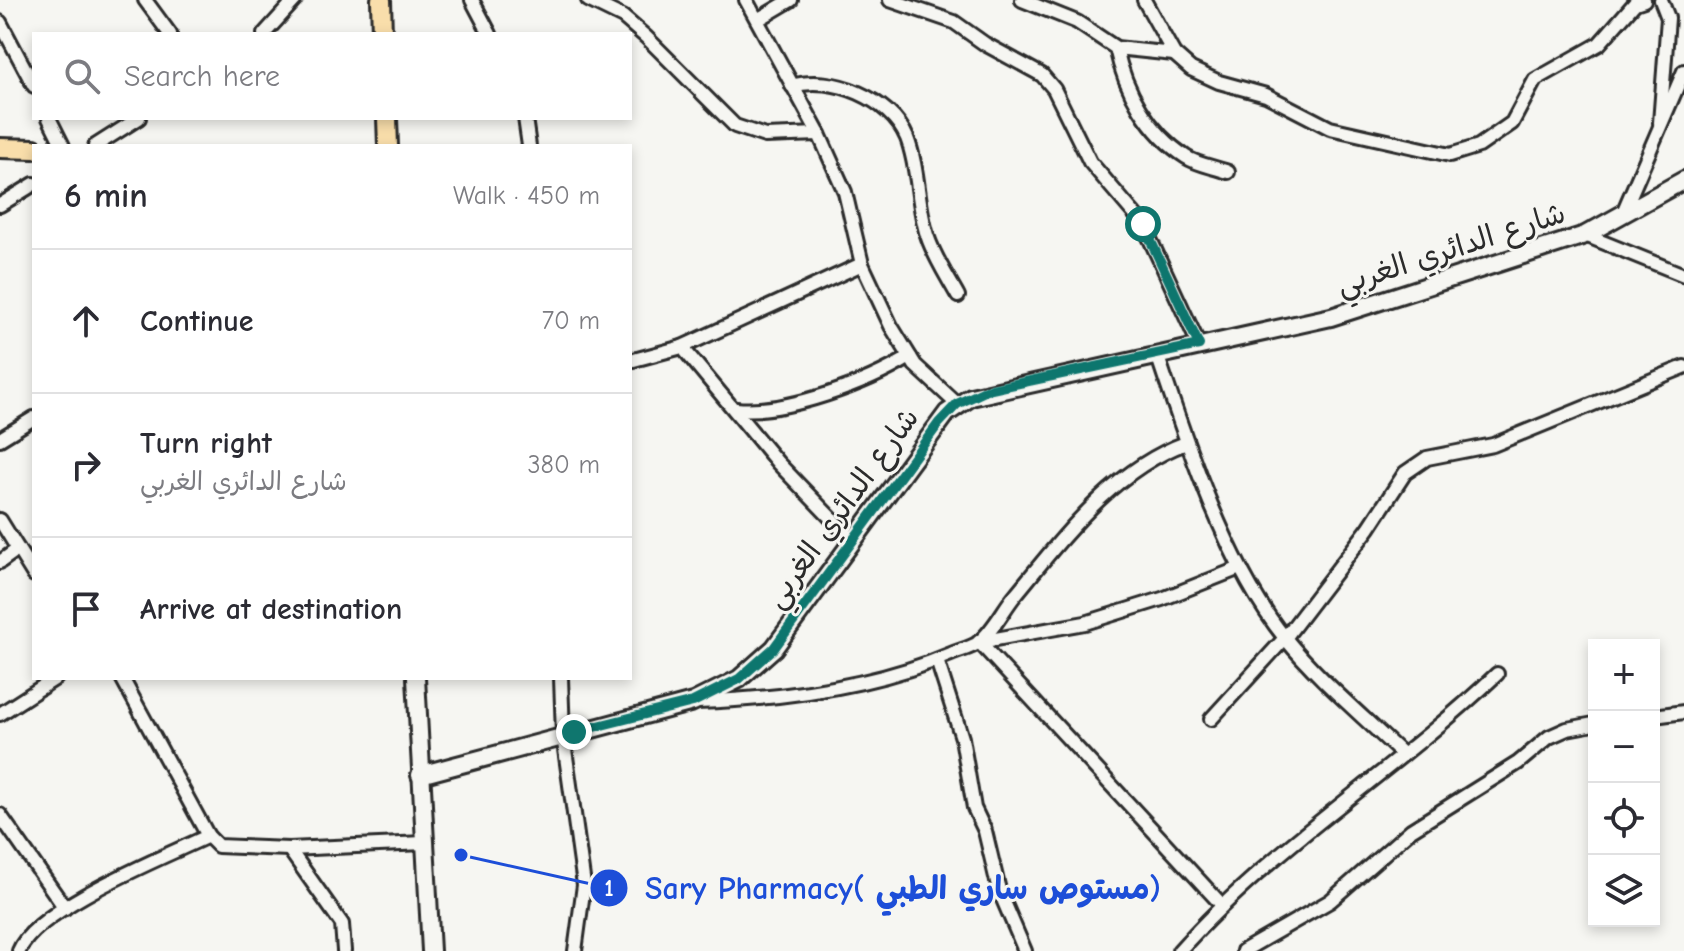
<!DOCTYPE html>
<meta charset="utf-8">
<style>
:root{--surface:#fff;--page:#f2f2f3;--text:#2b2b33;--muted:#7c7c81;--line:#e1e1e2}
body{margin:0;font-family:"Comic Neue","Playpen Sans Arabic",sans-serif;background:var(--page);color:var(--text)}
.controls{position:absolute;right:24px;bottom:24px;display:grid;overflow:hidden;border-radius:0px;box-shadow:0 4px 12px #0003}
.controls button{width:72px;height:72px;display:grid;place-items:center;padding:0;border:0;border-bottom:2px solid var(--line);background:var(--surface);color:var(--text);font:40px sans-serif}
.stop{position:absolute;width:24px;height:24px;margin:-18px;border:6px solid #0f766e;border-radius:50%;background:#fff}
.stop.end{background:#0f766e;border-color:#fff;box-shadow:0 2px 8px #0008}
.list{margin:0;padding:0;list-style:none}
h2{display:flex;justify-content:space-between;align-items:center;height:104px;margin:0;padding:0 32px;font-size:34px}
h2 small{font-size:26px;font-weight:400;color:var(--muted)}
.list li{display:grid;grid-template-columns:52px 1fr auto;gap:24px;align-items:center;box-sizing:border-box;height:144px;padding:0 32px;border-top:2px solid var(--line)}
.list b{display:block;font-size:30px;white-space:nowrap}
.list p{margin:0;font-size:26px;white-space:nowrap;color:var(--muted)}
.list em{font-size:26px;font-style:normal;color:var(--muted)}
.icon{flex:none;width:44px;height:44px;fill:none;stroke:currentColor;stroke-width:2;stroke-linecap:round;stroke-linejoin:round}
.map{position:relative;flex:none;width:1684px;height:951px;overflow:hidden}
.search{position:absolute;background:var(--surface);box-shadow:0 4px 12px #0003;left:32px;top:32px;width:600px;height:88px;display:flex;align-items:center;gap:20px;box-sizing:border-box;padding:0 28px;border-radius:0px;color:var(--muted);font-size:30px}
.panel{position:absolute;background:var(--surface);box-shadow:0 4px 12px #0003;left:32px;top:144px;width:600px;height:536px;border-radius:0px}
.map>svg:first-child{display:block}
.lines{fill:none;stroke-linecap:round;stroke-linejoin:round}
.street-casing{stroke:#2b2b2b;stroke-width:18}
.secondary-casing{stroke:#2b2b2b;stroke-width:22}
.primary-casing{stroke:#2b2b2b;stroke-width:24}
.street{stroke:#f6f6f2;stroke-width:12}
.secondary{stroke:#f6f6f2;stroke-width:16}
.primary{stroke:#f9deab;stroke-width:18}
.route{stroke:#0f766e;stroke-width:10}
.labels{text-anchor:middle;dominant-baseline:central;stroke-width:6;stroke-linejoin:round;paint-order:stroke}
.street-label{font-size:30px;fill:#2b2b2b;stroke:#f6f6f2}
.leader{fill:none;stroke:#1d4ed8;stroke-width:3}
.callout-dot{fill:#1d4ed8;stroke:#f6f6f2;stroke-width:3}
.mark-label{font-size:24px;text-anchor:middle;font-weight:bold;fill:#fff}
.callout-label{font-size:32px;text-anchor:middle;font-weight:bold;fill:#1d4ed8;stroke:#f6f6f2;stroke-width:6;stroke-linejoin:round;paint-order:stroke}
</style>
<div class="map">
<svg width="1684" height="951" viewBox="0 0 1684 951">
<rect width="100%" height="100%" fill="#f6f6f2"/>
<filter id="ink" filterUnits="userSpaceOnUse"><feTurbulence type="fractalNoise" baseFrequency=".0125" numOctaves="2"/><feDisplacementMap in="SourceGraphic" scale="16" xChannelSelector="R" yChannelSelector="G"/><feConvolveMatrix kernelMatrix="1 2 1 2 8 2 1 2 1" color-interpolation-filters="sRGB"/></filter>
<g filter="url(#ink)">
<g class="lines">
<defs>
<g id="street">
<polyline points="145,0 170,34"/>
<polyline points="472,0 490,34"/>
<polyline points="588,0 623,17 646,37 735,126 765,136 819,134"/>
<polyline points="746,0 819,134 845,192 862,264 891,326 915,365 957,404"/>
<polyline points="890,0 954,22 985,44 1042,75 1054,89 1090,162 1143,224 1199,345"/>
<polyline points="1022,0 1077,22 1116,48 1174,54"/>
<polyline points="1144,0 1174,54 1191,69 1219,82 1266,95 1330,128 1450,155 1479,146 1512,123 1535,80 1599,44 1635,3 1644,0"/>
<polyline points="759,19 791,0"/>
<polyline points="0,22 34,86"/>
<polyline points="264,34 295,0"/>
<path d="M1116,48C1125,91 1149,133 1186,157C1198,165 1215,167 1228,172"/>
<path d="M792,86C832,74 891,99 907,138C919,169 917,204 927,235C934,257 947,276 958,296"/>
<polyline points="49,118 63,146"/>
<polyline points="525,118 529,146"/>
<polyline points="1660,123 1668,18 1661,0"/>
<polyline points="95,146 139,118"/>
<polyline points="0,205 34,184"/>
<polyline points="1622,215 1684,71"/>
<polyline points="1585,235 1684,275"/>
<polyline points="682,347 778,463 853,541"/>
<path d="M1157,354C1186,442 1227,567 1285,638C1319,680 1364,717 1403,755"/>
<polyline points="630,361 682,347 862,264"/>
<path d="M736,409C786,414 868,383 910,357"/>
<polyline points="0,439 34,418"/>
<polyline points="0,520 34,575"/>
<polyline points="0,562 18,549"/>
<polyline points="979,642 1221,904"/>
<polyline points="979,642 1085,623 1162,599 1240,568"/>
<polyline points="937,660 962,738 974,808 985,831 999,890 1025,951"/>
<polyline points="122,678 208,836 218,846 289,849 424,843"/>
<polyline points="561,678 563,735 584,885 575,951"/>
<path d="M696,702C780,699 873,687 951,654C960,650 972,648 979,642C994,630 1004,608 1016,594C1064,536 1114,469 1186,443"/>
<polyline points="0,714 56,678"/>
<polyline points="1654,716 1684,712"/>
<polyline points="1211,719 1285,638 1369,528 1405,473 1427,458 1493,445 1684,367"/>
<polyline points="0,815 65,908"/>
<polyline points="289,849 342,924 344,951"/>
<path d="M19,951C36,908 164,857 208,836"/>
<path d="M1179,951C1272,846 1395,771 1497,674"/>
<polyline points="1243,951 1330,901 1411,830 1518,763 1549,737 1567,729 1594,724"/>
</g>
<g id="secondary">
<polyline points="416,678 431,951"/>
<polyline points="420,775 693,702 739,679 774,648 947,413 971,397 1331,317 1585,235 1684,180"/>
</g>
<g id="primary">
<polyline points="381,0 382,34"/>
<polyline points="387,118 388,146"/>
<polyline points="0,148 34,149"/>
</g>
</defs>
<!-- street casing -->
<use href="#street" class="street-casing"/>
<!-- secondary casing -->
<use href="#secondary" class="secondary-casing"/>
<!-- primary casing -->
<use href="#primary" class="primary-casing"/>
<!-- street -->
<use href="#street" class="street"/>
<!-- secondary -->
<use href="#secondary" class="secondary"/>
<!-- primary -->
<use href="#primary" class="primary"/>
</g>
</g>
<g class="lines" filter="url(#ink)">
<!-- route -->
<polyline class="route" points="574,732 693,702 739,679 774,648 939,423 957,404 987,390 1199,345 1143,224"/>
</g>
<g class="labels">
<!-- street labels -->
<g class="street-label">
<text transform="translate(1451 249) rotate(-18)">شارع الدائري الغربي</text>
<text transform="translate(842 508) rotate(-54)">شارع الدائري الغربي</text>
</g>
</g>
<!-- callouts -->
<path class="leader" d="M461 855L609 888"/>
<g class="callout-dot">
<circle cx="461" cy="855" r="8"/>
<circle cx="609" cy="888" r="20"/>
</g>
<g class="mark-label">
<text x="609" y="896">1</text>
</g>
<g class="callout-label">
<text x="903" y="899">Sary Pharmacy( مستوص ساري الطبي)</text>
</g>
</svg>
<div class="controls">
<button>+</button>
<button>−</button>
<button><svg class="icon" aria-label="locate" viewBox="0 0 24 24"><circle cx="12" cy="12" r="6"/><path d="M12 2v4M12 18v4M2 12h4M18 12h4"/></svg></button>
<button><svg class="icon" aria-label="layers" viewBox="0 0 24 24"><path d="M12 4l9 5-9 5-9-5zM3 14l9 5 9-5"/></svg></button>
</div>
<div class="stop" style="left:1143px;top:224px"></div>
<div class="stop end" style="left:574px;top:732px"></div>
<div class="search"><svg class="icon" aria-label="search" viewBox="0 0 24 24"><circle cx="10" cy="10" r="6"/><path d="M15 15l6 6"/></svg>Search here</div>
<section class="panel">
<h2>6 min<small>Walk · 450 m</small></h2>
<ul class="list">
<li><svg class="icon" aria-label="ahead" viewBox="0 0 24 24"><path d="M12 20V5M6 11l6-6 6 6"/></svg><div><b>Continue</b></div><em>70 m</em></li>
<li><svg class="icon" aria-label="right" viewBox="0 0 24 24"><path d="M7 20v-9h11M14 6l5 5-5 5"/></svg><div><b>Turn right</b><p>شارع الدائري الغربي</p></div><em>380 m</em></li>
<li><svg class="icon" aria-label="arrive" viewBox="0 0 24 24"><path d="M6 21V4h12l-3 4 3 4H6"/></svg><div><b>Arrive at destination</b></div></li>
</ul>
</section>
</div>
